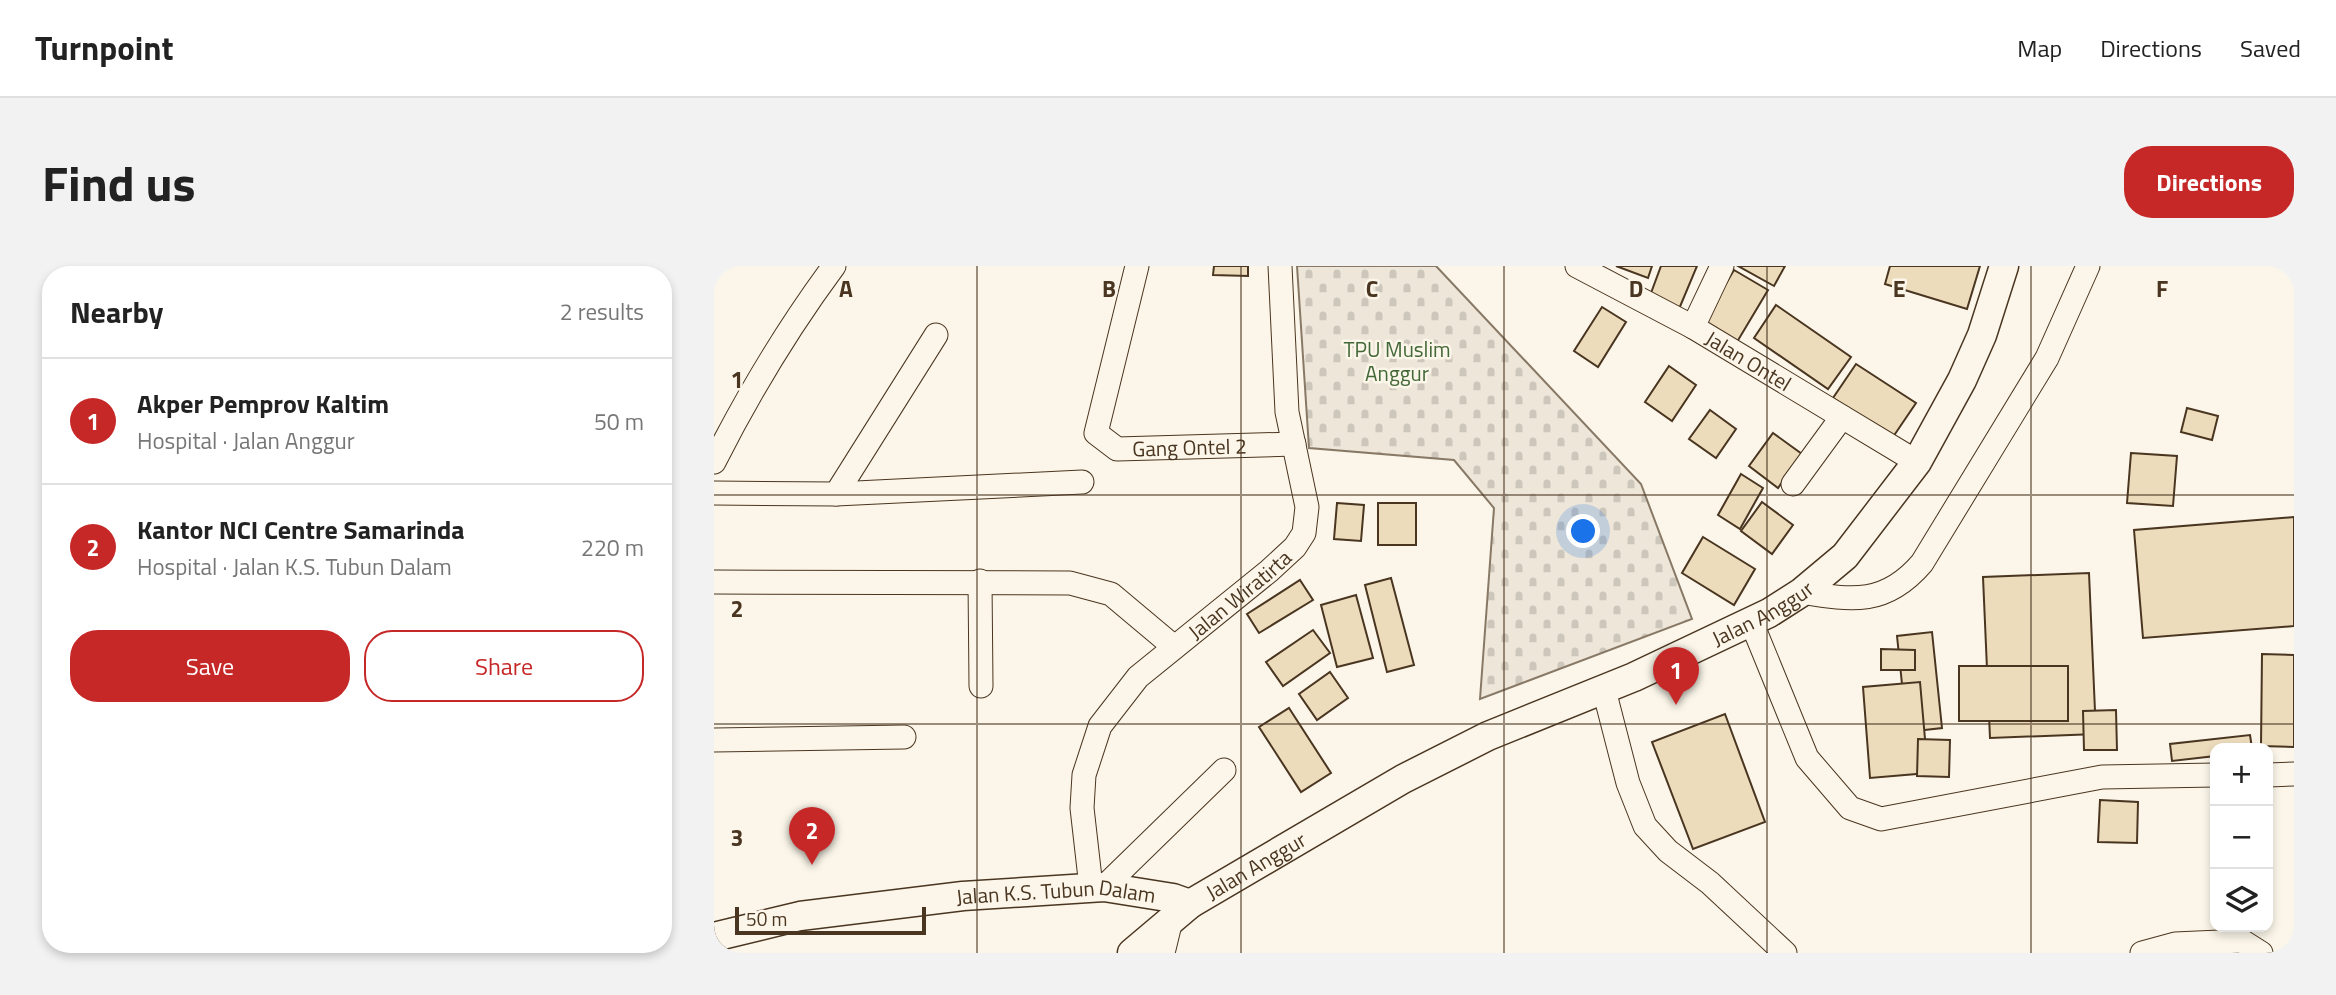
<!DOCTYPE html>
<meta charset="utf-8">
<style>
:root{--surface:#fff;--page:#f2f2f2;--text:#222;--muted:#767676;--line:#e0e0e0;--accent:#c62828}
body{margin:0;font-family:"Titillium Web",sans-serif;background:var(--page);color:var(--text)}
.controls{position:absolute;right:21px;bottom:21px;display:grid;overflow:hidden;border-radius:14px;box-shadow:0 4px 10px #0003}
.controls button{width:63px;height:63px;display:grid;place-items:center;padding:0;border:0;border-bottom:2px solid var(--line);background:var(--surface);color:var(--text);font:35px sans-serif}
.scale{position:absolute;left:21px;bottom:18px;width:191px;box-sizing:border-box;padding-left:7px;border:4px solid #4a3520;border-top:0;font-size:19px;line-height:24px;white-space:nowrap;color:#4a3520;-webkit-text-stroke:5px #fbf6e9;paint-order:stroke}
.you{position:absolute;left:870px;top:266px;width:24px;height:24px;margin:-18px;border:5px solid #fff;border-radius:50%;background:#1a73e8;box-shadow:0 0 0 10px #1a73e833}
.badge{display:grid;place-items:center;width:46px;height:46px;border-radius:50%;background:var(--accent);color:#fff;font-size:23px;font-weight:700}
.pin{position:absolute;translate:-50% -58px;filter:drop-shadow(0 2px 4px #0008)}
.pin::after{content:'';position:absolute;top:37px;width:24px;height:21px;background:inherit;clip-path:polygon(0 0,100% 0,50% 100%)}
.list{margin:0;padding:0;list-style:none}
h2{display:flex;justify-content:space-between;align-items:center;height:91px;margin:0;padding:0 28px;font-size:30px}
h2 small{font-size:23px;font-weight:400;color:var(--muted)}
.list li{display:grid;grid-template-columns:46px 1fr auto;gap:21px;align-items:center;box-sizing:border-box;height:126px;padding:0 28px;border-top:2px solid var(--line)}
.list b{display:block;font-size:26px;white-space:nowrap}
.list p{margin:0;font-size:23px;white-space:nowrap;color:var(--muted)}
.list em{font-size:23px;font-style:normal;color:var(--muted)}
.actions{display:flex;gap:14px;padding:21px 28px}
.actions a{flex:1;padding:16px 0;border:2px solid var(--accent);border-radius:28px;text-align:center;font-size:24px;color:var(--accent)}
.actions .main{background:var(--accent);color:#fff}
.icon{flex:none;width:38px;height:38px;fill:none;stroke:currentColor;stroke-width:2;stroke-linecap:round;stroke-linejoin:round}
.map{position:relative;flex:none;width:1580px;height:687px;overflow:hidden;border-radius:28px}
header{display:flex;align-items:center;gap:42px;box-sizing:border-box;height:98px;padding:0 35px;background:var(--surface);border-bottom:2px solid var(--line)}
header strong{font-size:33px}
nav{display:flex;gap:38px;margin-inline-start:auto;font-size:24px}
.intro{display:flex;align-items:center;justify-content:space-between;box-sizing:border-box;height:168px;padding:0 42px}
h1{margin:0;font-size:49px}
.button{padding:18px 32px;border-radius:28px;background:var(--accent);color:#fff;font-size:24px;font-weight:700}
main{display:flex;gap:42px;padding:0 42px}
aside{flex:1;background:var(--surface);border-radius:28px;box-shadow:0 4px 10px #0003}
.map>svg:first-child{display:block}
.cemetery{fill:url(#cemetery-stones);stroke:#887966;stroke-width:2}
.building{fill:#ecdcbc;stroke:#4a3520;stroke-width:2}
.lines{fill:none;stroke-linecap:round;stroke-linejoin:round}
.minor-casing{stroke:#4a3520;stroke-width:25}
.tertiary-casing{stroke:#4a3520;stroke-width:31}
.minor{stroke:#fbf6e9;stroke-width:23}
.tertiary{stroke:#fbf6e9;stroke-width:28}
.grid{fill:none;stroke:#4a3520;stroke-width:2;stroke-opacity:0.55}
.labels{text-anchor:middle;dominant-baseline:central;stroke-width:5;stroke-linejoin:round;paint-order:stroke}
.park-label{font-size:21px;fill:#436837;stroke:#fbf6e9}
.street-label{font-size:21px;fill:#4a3520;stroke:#fbf6e9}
.grid-label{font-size:23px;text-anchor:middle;font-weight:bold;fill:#4a3520;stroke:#fbf6e9;stroke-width:5;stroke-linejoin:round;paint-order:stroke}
</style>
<header>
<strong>Turnpoint</strong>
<nav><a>Map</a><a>Directions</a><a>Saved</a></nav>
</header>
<div class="intro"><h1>Find us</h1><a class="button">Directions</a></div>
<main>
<aside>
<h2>Nearby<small>2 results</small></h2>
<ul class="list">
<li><span class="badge">1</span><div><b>Akper Pemprov Kaltim</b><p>Hospital · Jalan Anggur</p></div><em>50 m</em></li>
<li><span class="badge">2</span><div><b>Kantor NCI Centre Samarinda</b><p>Hospital · Jalan K.S. Tubun Dalam</p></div><em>220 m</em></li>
</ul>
<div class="actions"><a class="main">Save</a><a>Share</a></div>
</aside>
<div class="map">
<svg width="1580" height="687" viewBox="0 0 1580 687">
<defs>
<pattern id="cemetery-stones" width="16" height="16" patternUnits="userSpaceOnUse" patternTransform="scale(1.75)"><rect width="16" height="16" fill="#ede6d9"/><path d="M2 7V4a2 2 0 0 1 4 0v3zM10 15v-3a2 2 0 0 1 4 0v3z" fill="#cdc6ba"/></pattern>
</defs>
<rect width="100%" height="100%" fill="#fbf6e9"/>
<!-- cemetery -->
<polygon class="cemetery" points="583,0 722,0 927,218 978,353 766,433 780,242 740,194 595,182"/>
<!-- building -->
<g class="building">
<polygon points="500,0 534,0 534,10 499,9"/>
<polygon points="902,0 938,0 934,12"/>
<polygon points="947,0 983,0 965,43 937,27"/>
<polygon points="1024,0 1071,0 1060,20"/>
<polygon points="1176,0 1266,0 1253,43 1171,18"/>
<polygon points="1020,4 1054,24 1023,76 989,56"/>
<polygon points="1062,39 1137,91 1114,123 1040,72"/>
<polygon points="888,41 912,56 884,101 860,85"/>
<polygon points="1142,98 1202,137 1179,171 1119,132"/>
<polygon points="955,100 982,119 958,155 931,136"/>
<polygon points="1473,142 1504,150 1498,174 1467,166"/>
<polygon points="996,144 1022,163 1002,192 975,173"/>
<polygon points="1059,167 1088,188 1064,222 1035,200"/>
<polygon points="1417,187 1463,190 1459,240 1413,237"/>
<polygon points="1027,208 1049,222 1026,263 1004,249"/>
<polygon points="1048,236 1079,259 1058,288 1027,265"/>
<polygon points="623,237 650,239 647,275 620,273"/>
<rect x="664" y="237" width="38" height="42"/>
<polygon points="1580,251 1580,360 1429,372 1420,264"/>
<polygon points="989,271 1041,303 1020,339 968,307"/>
<polygon points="1375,307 1382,468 1276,472 1269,311"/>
<polygon points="677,312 700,399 673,406 651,319"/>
<polygon points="586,314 599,334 545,367 533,348"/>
<polygon points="642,329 659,392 623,401 607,339"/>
<polygon points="599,364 616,387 569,420 552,396"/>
<polygon points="1218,366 1228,462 1193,466 1183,370"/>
<polygon points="1167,383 1201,384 1201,404 1167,404"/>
<polygon points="1548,388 1580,389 1580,481 1547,480"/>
<rect x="1245" y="400" width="109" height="55"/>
<polygon points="616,406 634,432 603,454 585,428"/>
<polygon points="1206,416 1214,507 1156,512 1149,421"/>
<polygon points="575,442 617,507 587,526 545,461"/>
<polygon points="1402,444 1403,484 1370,484 1369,445"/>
<polygon points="1011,448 1051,556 979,583 938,476"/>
<polygon points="1536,469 1538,482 1501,482 1501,490 1458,495 1456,478"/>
<polygon points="1204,473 1236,474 1235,511 1203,510"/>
<polygon points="1386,534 1424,536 1423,577 1384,576"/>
</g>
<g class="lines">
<defs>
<g id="minor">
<path id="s1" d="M423,0L382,167L403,183L580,178"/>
<path id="s2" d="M863,0L979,61L1203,196"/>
<polyline points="979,61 1008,0"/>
<path d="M0,196C35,127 74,62 120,0"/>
<polyline points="1079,218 1128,151"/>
<polyline points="0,227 122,228 222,69"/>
<polyline points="122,228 368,216"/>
<polyline points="266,315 267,420"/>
<polyline points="0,316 356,317 397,328 459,380"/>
<path d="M1088,326C1139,335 1172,339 1208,297L1333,92L1374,0"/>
<polyline points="1037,355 1093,492 1136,542 1167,553 1388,511 1501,509"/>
<polyline points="890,424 914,517 931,560 954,585 996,617 1071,687"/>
<polyline points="0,474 190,471"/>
<polyline points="1554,509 1580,508"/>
<path id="s3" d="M377,621L368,542L370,509L386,460L424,411L555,305L581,281L590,267L593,241L573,146L566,0"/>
<polyline points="390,621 510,504"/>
<polyline points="449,687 457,654"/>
<polyline points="1428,687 1461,678 1528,675 1547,687"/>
</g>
<g id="tertiary">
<path id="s4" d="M0,671L86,650L249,630L390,621L459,632L476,638"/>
<path id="s5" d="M418,687L476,638L689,513L774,470L920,411L1055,347L1088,326L1131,290L1203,196L1248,114L1268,69L1290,0"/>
</g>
</defs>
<!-- minor casing -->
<use href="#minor" class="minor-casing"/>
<!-- tertiary casing -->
<use href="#tertiary" class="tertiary-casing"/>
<!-- minor -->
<use href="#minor" class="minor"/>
<!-- tertiary -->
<use href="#tertiary" class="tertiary"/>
</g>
<!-- grid -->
<path class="grid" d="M263,0V687M527,0V687M790,0V687M1053,0V687M1317,0V687M0,229H1580M0,458H1580"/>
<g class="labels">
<!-- park labels -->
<g class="park-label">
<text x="683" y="83">TPU Muslim<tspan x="683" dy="24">Anggur</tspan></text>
</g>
<!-- street labels -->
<g class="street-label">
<text stroke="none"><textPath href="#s2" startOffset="196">Jalan Ontel</textPath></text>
<text stroke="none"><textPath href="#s1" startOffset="271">Gang Ontel 2</textPath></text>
<text stroke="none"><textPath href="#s3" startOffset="357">Jalan Wiratirta</textPath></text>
<text stroke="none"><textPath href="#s5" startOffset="719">Jalan Anggur</textPath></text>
<text stroke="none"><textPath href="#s5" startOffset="152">Jalan Anggur</textPath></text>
<text stroke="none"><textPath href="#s4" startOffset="346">Jalan K.S. Tubun Dalam</textPath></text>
</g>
</g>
<g class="grid-label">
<text x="132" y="31">A</text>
<text x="395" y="31">B</text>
<text x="658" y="31">C</text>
<text x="922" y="31">D</text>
<text x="1185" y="31">E</text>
<text x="1448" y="31">F</text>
<text x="23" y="122">1</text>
<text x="23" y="351">2</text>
<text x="23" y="580">3</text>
</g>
</svg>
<div class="controls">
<button>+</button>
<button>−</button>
<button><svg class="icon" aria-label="layers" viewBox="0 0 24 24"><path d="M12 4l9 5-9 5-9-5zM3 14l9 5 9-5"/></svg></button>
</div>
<div class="scale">50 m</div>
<div class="you"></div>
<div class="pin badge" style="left:962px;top:439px">1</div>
<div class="pin badge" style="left:98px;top:599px">2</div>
</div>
</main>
